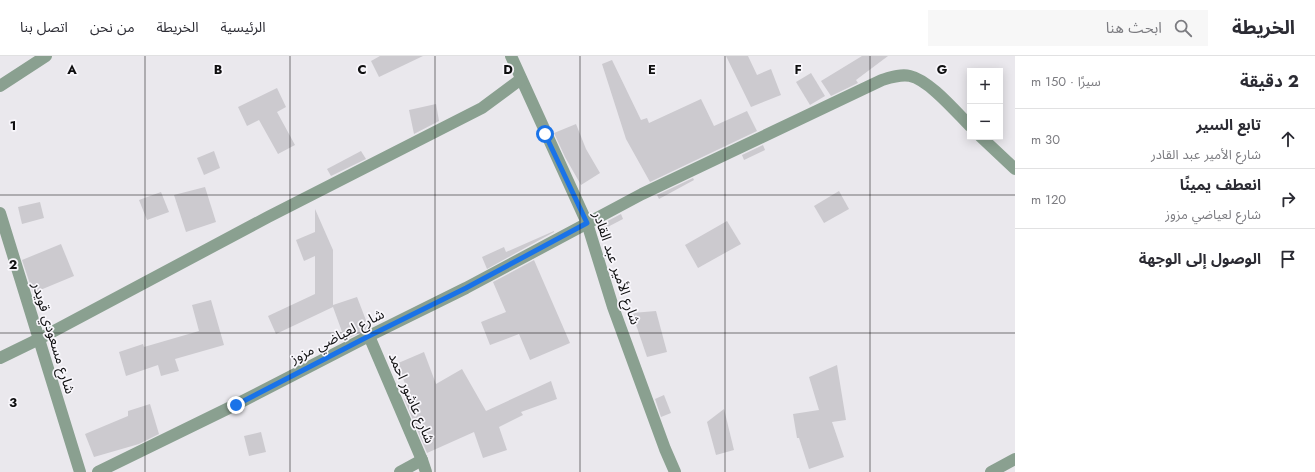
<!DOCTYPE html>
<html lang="ar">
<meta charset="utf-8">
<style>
:root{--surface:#fff;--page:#f7f7f7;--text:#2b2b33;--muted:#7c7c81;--line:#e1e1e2}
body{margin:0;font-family:Jost,"Noto Sans Arabic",sans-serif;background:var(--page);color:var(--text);direction:rtl}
.controls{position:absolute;right:12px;top:12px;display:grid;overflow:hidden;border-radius:0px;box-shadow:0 2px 10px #0003}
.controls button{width:36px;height:36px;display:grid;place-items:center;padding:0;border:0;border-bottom:1px solid var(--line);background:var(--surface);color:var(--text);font:20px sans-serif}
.stop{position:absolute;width:12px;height:12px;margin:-9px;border:3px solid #1a73e8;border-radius:50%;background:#fff}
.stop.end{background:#1a73e8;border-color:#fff;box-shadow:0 1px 4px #0008}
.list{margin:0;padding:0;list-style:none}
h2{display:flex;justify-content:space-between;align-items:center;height:52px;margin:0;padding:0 16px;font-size:17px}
h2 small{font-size:13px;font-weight:400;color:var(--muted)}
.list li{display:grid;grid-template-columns:26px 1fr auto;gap:12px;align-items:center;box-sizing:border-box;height:60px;padding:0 16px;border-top:1px solid var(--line)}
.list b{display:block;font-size:15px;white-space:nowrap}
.list p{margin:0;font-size:13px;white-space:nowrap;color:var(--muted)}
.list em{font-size:13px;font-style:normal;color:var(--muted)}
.icon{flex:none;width:22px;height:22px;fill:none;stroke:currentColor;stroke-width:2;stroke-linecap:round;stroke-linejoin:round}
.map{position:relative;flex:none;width:1015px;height:416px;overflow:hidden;direction:ltr}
header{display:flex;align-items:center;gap:24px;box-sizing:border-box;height:56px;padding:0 20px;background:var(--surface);border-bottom:1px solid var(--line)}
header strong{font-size:19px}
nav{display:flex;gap:22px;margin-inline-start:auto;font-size:14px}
.search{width:280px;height:36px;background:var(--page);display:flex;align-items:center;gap:10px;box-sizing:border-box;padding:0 14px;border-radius:0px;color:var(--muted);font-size:15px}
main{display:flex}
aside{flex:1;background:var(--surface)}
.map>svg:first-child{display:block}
.building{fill:#cccacf}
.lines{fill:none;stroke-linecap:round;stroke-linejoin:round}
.street{stroke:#8aa090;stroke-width:12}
.route{stroke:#1a73e8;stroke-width:5}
.grid{fill:none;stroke:#0f0f10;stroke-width:1;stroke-opacity:0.55}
.labels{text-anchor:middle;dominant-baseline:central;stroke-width:3.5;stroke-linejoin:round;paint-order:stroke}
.street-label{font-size:14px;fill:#0f0f10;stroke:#f8f6fb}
.grid-label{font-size:13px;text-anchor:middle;font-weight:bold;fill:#0f0f10;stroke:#f8f6fb;stroke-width:3.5;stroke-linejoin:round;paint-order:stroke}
</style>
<header>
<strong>الخريطة</strong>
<div class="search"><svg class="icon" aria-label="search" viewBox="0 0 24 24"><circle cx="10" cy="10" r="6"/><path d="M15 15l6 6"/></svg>ابحث هنا</div>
<nav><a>الرئيسية</a><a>الخريطة</a><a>من نحن</a><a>اتصل بنا</a></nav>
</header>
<main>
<aside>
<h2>2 دقيقة<small>سيرًا · 150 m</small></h2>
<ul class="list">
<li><svg class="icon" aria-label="ahead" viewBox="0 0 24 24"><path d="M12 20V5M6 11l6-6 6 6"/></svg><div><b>تابع السير</b><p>شارع الأمير عبد القادر</p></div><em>30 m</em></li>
<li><svg class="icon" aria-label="right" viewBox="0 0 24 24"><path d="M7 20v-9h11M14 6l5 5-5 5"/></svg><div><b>انعطف يمينًا</b><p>شارع لعياضي مزوز</p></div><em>120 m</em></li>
<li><svg class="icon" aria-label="arrive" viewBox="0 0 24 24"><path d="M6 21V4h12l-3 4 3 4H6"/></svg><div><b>الوصول إلى الوجهة</b></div></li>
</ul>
</aside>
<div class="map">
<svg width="1015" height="416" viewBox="0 0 1015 416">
<rect width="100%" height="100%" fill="#eae8ed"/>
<!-- building -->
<g class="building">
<polygon points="380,0 423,0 379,21 371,5"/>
<polygon points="726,0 748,0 757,19 771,13 781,39 751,51"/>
<polygon points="862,0 888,0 856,24 858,27 831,40 821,25"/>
<polygon points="612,4 641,64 647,62 649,67 701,43 714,70 747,55 757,75 650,126 626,83 602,8"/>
<polygon points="811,17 825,40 810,49 796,26"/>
<polygon points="277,32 286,51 277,56 295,89 278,98 259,64 247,70 238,51"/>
<polygon points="436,48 439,65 414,78 409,54"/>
<polygon points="576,68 586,93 600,117 581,129 565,101 554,77"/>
<polygon points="763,89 765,94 744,104 742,99"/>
<polygon points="214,95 220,112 204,119 197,102"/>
<polygon points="361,95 366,103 331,120 327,113"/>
<polygon points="693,122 694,124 659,143 657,139"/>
<polygon points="205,131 216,166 186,176 174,139"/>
<polygon points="839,135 849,153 824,167 814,150"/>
<polygon points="161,136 169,156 147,164 139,144"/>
<polygon points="40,146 44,162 22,168 18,151"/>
<polygon points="315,153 333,194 333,249 357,241 369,272 345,284 333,251 276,278 268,260 315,238 315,200 304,205 296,184 315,176"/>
<polygon points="621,158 623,163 598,176 596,171"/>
<polygon points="727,165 741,188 698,212 685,189"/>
<polygon points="554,175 554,176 487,213 482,201 504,191 506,196"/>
<polygon points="61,188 74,220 33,237 22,204"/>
<polygon points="534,204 570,287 530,304 519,278 490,289 481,266 506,256 493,226"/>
<polygon points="211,244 224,289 175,303 179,315 161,320 158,309 126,320 119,296 143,288 144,291 199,275 192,249"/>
<polygon points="656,255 667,296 647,301 632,257"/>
<polygon points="424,296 436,328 462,313 486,355 551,325 557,343 521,356 523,359 499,371 507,394 483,402 474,376 427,397 404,343 411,340 396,308"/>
<polygon points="837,309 846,364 832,366 844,401 809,413 799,382 797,382 793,358 819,354 809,321"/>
<polygon points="664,339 671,357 661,361 655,343"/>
<polygon points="150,348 159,378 139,388 94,401 85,378 128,360 128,355"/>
<polygon points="724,353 734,394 716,399 707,366"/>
<polygon points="261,376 266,396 249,400 244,380"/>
</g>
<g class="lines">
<!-- street -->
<g class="street">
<polyline points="511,0 587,167 613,251 665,393 675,416"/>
<polyline points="0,30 46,0"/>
<polyline points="981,81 1015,113"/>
<polyline points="0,157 80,416"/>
<polyline points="369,280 422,404 426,416"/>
<polyline points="0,302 39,283 268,161 482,52 521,23"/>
<path d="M98,416L235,349L369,280L466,232L642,138L882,24C892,21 901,18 910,20C929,24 956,56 970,70"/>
<polyline points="400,416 422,404"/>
<polyline points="991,416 1015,403"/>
</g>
</g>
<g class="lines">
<!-- route -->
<polyline class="route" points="236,349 369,280 466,232 587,167 545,78"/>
</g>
<!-- grid -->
<path class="grid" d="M145,0V416M290,0V416M435,0V416M580,0V416M725,0V416M870,0V416M0,139H1015M0,277H1015"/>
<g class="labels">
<!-- street labels -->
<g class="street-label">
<text transform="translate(617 212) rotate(71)">شارع الأمير عبد القادر</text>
<text transform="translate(337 280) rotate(-27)">شارع لعياضي مزوز</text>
<text transform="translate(54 282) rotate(73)">شارع مسعودي قويدر</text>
<text transform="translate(412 342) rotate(67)">شارع عاشور احمد</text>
</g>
</g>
<g class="grid-label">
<text x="72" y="18">A</text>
<text x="218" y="18">B</text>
<text x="362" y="18">C</text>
<text x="508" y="18">D</text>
<text x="652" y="18">E</text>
<text x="798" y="18">F</text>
<text x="942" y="18">G</text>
<text x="13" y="74">1</text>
<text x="13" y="213">2</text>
<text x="13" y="351">3</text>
</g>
</svg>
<div class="controls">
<button>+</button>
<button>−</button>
</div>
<div class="stop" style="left:545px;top:78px"></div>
<div class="stop end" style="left:236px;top:349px"></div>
</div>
</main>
